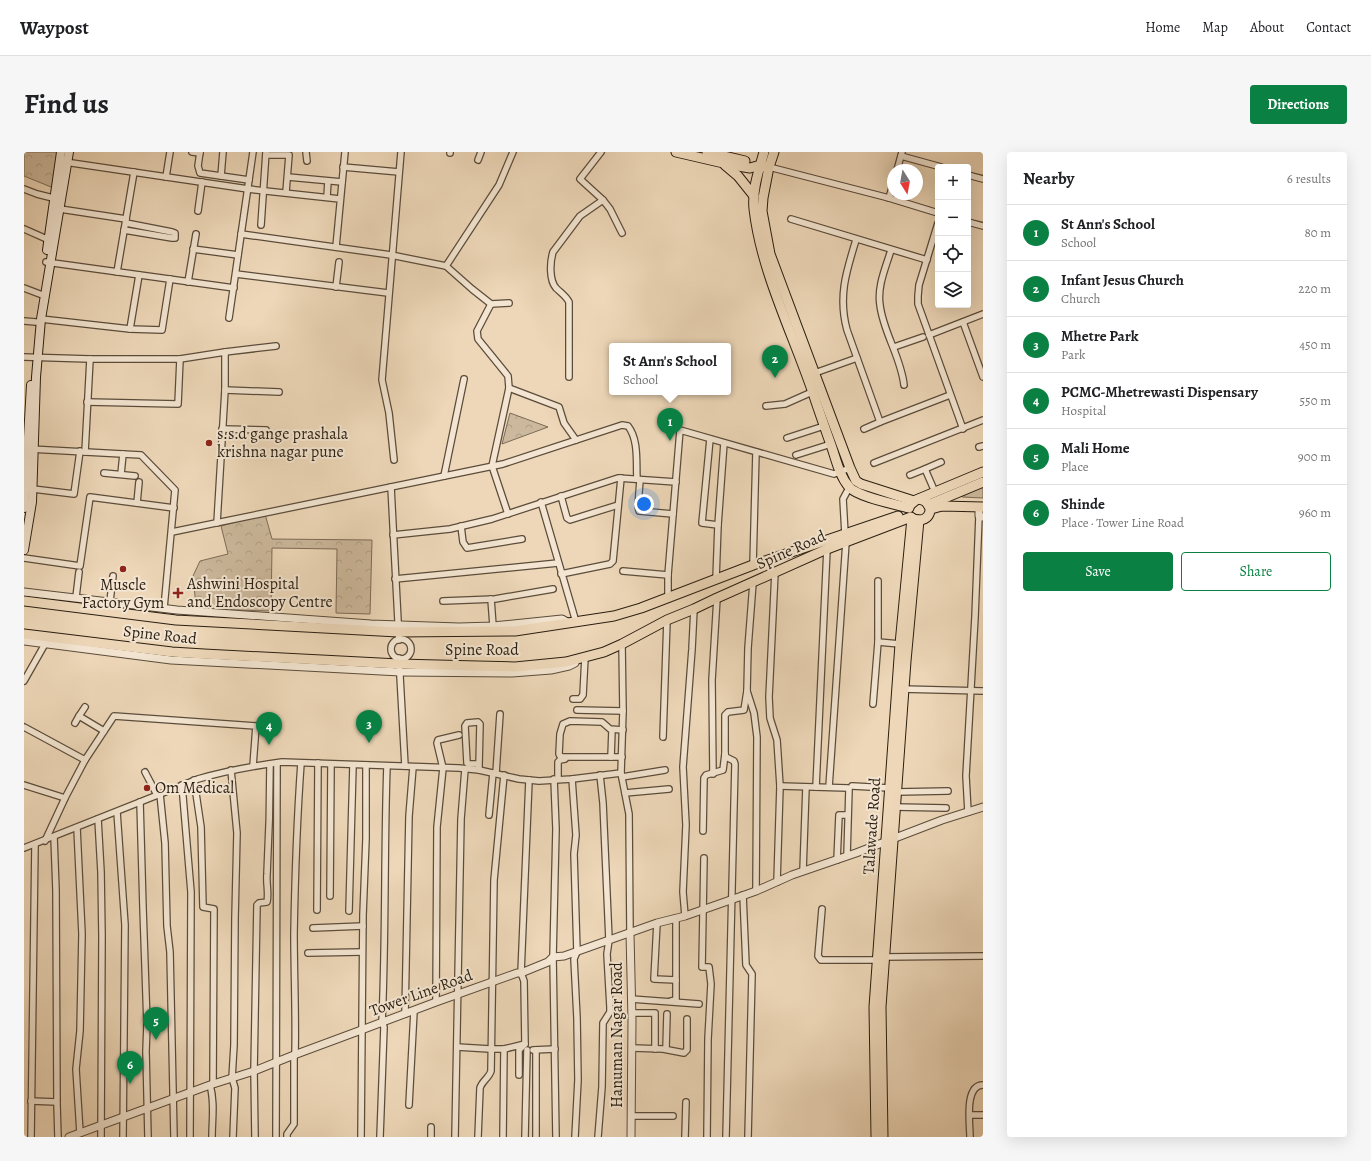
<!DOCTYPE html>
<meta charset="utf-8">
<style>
:root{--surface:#fff;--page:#f6f6f6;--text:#202124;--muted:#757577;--line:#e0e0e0;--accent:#0b8043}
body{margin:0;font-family:Alegreya,serif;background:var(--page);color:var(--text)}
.controls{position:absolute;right:12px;top:12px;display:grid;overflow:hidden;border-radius:4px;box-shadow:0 4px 16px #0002}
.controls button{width:36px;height:36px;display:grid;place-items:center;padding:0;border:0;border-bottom:1px solid var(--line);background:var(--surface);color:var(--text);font:20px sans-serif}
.compass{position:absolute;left:863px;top:12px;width:36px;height:36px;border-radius:50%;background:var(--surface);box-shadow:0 4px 16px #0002;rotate:169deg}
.you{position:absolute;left:620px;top:352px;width:14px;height:14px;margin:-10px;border:3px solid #fff;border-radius:50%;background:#1a73e8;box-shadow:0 0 0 6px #1a73e833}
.badge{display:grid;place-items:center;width:26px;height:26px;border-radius:50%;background:var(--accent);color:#fff;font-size:13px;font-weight:700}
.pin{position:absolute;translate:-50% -33px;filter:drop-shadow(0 1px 2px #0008)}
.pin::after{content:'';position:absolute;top:21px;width:14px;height:12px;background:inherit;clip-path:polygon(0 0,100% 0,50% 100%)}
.popup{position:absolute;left:585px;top:191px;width:122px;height:52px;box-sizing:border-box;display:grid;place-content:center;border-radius:4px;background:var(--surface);filter:drop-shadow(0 1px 3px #0005);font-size:13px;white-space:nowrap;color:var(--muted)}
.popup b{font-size:15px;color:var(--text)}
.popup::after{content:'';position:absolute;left:50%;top:100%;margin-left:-8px;border:8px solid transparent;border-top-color:var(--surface)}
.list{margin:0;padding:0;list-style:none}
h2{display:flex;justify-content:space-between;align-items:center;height:52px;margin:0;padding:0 16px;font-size:17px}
h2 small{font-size:13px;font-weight:400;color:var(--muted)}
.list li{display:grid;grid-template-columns:26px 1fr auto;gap:12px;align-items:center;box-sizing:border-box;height:56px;padding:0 16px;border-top:1px solid var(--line)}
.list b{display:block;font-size:15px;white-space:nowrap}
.list p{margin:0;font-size:13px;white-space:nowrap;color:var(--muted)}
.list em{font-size:13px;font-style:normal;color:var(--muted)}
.actions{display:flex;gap:8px;padding:12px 16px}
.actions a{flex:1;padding:9px 0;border:1px solid var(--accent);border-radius:4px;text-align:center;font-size:14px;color:var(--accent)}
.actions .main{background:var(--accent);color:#fff}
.icon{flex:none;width:22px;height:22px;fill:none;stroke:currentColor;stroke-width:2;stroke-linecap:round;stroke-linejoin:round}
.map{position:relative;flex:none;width:959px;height:985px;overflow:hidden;border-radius:4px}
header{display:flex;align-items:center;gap:24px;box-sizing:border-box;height:56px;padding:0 20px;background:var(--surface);border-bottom:1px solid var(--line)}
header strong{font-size:19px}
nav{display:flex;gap:22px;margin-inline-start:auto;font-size:14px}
.intro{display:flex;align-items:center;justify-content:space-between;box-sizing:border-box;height:96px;padding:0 24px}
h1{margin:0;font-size:28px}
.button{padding:10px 18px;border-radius:4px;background:var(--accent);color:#fff;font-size:14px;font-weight:700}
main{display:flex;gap:24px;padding:0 24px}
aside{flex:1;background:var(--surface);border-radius:4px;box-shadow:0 4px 16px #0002}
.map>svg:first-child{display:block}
.grass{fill:url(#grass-tufts);stroke:#7b6b56}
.forest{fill:url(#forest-crowns);stroke:#7b6b56}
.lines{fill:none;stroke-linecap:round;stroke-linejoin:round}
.minor-casing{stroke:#5b4c3b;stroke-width:8}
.tertiary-casing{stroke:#5b4c3b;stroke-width:9}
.secondary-casing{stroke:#2a1e11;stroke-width:10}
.primary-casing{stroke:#2a1e11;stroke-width:11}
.minor{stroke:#f3e5d1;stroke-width:5.5}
.tertiary{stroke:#f3e5d1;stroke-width:7}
.secondary{stroke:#f3e5d1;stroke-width:8}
.primary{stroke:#edd7b8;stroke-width:9}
.poi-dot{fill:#8f2418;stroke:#f3e5d1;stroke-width:1.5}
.labels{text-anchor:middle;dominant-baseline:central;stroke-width:4;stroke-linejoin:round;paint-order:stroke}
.poi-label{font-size:16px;fill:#2a1e11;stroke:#f3e5d1;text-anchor:start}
.street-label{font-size:16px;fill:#2a1e11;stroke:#f3e5d1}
</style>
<header>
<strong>Waypost</strong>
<nav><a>Home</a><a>Map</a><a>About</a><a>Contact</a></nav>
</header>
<div class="intro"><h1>Find us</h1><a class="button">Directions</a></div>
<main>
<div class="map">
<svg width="959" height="985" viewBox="0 0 959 985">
<defs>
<pattern id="grass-tufts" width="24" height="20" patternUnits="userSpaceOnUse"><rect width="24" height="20" fill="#ccb89c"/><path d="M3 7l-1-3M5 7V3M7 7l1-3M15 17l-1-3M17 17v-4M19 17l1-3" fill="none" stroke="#af9e85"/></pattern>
<pattern id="forest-crowns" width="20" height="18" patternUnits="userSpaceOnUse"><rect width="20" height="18" fill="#ccb89c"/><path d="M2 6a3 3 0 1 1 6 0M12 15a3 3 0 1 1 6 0" fill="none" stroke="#af9e85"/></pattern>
</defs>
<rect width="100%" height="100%" fill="#edd7b8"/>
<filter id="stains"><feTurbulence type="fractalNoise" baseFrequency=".005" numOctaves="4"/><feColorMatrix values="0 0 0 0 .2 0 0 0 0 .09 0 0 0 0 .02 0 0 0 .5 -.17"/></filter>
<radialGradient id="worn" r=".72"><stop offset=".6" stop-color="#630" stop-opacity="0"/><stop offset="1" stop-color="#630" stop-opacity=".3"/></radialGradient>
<!-- grass -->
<polygon class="grass" points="959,329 959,346 938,345 935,342"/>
<!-- forest -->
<g class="forest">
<polygon points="0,0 37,0 32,37 0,24"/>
<polygon points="486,261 524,275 478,292"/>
<polygon points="241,362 248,387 348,388 346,462 312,461 313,397 248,396 247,459 174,457 172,454 169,424 176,409 204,402 197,374"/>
</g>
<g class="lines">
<defs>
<g id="minor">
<polyline points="168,0 176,1"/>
<polyline points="176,0 174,14 176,21 225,28"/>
<polyline points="282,0 283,9"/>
<polyline points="426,1 426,0"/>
<polyline points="242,3 265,3 262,40"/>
<polyline points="877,4 917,15"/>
<polyline points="454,8 457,0"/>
<polyline points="41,10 224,37 316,47"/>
<polyline points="319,15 375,20"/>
<polyline points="745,15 865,46 914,61"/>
<polyline points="873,18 878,0"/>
<polyline points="944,23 959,27"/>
<polyline points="197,24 199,0"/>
<polyline points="142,25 146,0"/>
<polyline points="264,25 318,30"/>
<polyline points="0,37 13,42 33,47"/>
<polyline points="303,45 304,29"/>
<polyline points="865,46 869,32"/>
<polyline points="579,48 586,57 598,81"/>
<polyline points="36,57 102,67"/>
<polyline points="174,59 178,30"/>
<polyline points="767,67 903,108"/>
<polyline points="944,70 959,74"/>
<polyline points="914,71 895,133 894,144 894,152 939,277"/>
<polyline points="237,73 242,0"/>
<polyline points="0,77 25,88"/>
<polyline points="100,78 148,86 151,86 151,81 148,80 102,71"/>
<polyline points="217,82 367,103 422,114 448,137 467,152 485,151"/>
<path d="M832,88C822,120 814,145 823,178L856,270"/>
<polyline points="312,95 321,0"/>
<polyline points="169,97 214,103"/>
<path d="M867,98C862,115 853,134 856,153C859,180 877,205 880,233"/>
<polyline points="22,110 210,136"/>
<polyline points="422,114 475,33 489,0"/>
<polyline points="93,120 110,20"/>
<polyline points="212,122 364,141"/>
<polyline points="164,130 172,82"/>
<polyline points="312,135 315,110"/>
<polyline points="0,136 21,144"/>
<polyline points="467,152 453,179 454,187 484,224 485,236 468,314 484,362"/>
<polyline points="205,166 229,0"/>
<polyline points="17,167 106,177 138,178 146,127"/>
<polyline points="0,169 12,170"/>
<polyline points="939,170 959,225"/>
<polyline points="106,177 115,123"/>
<polyline points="905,183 959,162"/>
<polyline points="870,195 899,185"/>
<polyline points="0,205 66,207 156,207 201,200 252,194"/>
<polyline points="788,222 833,206"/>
<path d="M545,225V150C542,144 537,141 532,136C525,128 526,110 529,100L556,64L579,48L556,27L577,0"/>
<polyline points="485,236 535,255 540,271 552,288"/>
<polyline points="201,238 255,240"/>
<polyline points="63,250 154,252 156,207"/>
<polyline points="742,254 761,252 788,240"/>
<polyline points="198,277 242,278"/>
<polyline points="840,277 856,270 926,243"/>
<polyline points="763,286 800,274"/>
<polyline points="686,287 678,371 694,373"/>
<polyline points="955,295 959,294"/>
<polyline points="6,297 117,303 151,338 140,456"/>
<polyline points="61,300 66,207"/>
<polyline points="772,303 807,292"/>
<polyline points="370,308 365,261 358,228 377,0"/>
<polyline points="850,311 959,268"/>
<polyline points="901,317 917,310"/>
<polyline points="80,321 111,324"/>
<polyline points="97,322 99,302"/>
<polyline points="886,323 901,317 911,340"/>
<polyline points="420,324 440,227"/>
<polyline points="616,328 614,354 615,359 649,362"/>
<polyline points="367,335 375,488"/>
<polyline points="9,337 50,342 56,299"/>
<polyline points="537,344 543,366 546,368 594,353"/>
<polyline points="517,350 552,470"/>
<polyline points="113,351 115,330"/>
<polyline points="193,371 201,238 201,200"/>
<polyline points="437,374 439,390 443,396 498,387"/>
<path d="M148,380L479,312L598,273L604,274C615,288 612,311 613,327"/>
<polyline points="821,382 819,347 826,334"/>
<polyline points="369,383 426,377 468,367 594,326 652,330"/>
<polyline points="0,406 56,414 66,345 150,356"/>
<polyline points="729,413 732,300"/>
<polyline points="599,419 644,423"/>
<polyline points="751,420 745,545 746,566 753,588 756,634 753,730"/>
<polyline points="537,422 586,412 589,409 597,326"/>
<polyline points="371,427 534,411"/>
<polyline points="692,427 694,373 700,291"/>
<polyline points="729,431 724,496 723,539 730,561 733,585 732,739"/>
<polyline points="52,445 55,420"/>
<polyline points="467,447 469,474"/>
<polyline points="644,447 644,423 656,278 810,322 826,316"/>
<polyline points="86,449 89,424"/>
<polyline points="419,449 471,447 529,437"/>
<circle cx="377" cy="497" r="10"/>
<polyline points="854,490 876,492"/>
<polyline points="598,492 599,559 597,621 605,662 606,781"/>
<polyline points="375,506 381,614"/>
<polyline points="0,529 21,492"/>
<polyline points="877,537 959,539"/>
<polyline points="549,547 556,547 559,543 561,505"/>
<polyline points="849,552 854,490 854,429"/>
<polyline points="61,555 55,564 80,579"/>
<polyline points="553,558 599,559"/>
<polyline points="51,571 55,564"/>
<polyline points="0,575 61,608"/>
<polyline points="639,585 643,468"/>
<polyline points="587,605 588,578"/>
<polyline points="598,605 539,605 536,604 535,602 536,582 539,572 546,569 578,570 586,577 599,578"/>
<polyline points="207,618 213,681 211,766 210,893 208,926 211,936 209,985"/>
<polyline points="455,618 455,614 456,572 454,570 443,571 441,574 443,611 445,612 455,612"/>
<polyline points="121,620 133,643"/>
<polyline points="472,621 476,562"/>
<polyline points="689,622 688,528 693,446"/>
<polyline points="598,625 641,618"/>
<polyline points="530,627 532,677 529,805 532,985"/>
<polyline points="534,627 534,610 536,608 541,607"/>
<polyline points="548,627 552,683 550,702 553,800 550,807 553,866 554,928 551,985"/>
<polyline points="170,628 177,675 179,755 190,757 189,932"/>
<polyline points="0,633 41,646"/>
<polyline points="158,633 167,740 166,985"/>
<polyline points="756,634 824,636 825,637 823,704"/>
<polyline points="828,634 866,636"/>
<polyline points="792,635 803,397"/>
<polyline points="805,635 822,390"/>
<polyline points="872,640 924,639"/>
<polyline points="601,641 645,637"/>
<polyline points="136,642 141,691 143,774 146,800 150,985"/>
<polyline points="116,650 119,756 123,872 122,899 124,985"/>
<polyline points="871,655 922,656"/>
<polyline points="93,660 101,773 99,985"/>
<polyline points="944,660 942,624 951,465 955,364"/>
<polyline points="465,663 469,621"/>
<polyline points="74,667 77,720 78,784 77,985"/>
<polyline points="53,676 58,782 56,879 52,917 56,981"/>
<polyline points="679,679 680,626 682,623 699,618 701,602"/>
<polyline points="21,689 41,646 61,608 90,564 232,574 229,614"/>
<path d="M0,696L174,627C201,619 229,614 258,610L435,616L455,618L495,627L515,629L548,627L597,621"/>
<polyline points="680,706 678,815 685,815 687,832 684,887 683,985"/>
<polyline points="813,708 815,663 824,663"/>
<polyline points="779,719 782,635"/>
<polyline points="719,743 722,813 728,822 724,985"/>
<polyline points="306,744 307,612"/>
<polyline points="798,757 794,804 797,808 853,808"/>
<polyline points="293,758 294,611"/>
<polyline points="325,759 329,613"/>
<polyline points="661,764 659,740 662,673 659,615 668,497 670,457"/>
<polyline points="633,771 630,827 652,828 652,766"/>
<polyline points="289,776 339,774"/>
<polyline points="284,801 338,800"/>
<polyline points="859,805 959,804"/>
<polyline points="607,847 675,852"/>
<polyline points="647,849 652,848 652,828"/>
<polyline points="412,850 413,675 419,616 413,591 414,588 435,583"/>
<polyline points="608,861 631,861 631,897"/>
<polyline points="381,862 385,664 389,615"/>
<polyline points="501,892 500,829 497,821 505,628"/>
<polyline points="433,895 466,897 480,897 501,892 495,898 495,923"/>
<polyline points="608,896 639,897 660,901 663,898 663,867"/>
<polyline points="642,897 643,862"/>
<polyline points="509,898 531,897"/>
<path d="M271,902C272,862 270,821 270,781C271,724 273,667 277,611"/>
<path d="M186,933C191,950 188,968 188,985"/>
<polyline points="7,949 33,950 32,738 30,685"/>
<polyline points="33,952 34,985"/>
<polyline points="385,953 390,859"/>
<polyline points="946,963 959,963"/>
<polyline points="607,964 649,964"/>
<polyline points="7,985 11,693"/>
<path d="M231,985L230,919L233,753L235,751L243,750C245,741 242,731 243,722C245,685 246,649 246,612"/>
<polyline points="252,985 253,611"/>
<polyline points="263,985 263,982 270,972 270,903"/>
<polyline points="337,985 339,763 342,687 342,613"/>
<path d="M356,985L360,875L358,870C362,785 360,699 363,614"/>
<polyline points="407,985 407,975"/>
<polyline points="431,985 437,667 441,617"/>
<path d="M454,985L456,936C458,929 465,926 467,919L470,728L480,623"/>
<polyline points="479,985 480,897"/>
<polyline points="501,985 503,898"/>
<polyline points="512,985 512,898"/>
<polyline points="574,985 578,935 579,871 586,860 586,855 583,802 585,788 579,651 576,623"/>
<polyline points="661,985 662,950"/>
<polyline points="702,985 711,612 710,609 702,605 701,602 701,563 704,560 720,558 723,539"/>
<path d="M946,985C946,972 940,933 959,933"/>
</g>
<g id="tertiary">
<polyline points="955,355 955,364 959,365"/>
<polyline points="0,440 153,458 347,472 435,475 469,474 538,467 545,471"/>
<polyline points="0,489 147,508 376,520 488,521 527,518 545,514 551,511"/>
<polyline points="606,781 608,868 607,985"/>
<polyline points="45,985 186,933 230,919 270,903 332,880 412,850 493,821 497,821 524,810 529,805 540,804 633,771 661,764 732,739 768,723 832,701 918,668 959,655"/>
</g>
<g id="secondary">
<polyline points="23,98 37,0"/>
<polyline points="0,356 7,233"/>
<polyline points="0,398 8,350 12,225 17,167 45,0"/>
</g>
<g id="primary">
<polyline points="652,0 708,13 726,16 733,14 741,15"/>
<polyline points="683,0 721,9"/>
<path d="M740,0C735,18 728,37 730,57C737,119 769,182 789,241C795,259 801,276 807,293C812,307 815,323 825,335C834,345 871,352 885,356"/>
<polyline points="750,0 745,15 739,46 738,59 746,102 826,316 832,329 837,332 890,349"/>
<polyline points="701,13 714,24 730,44"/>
<polyline points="886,353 892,348 959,320"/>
<polyline points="904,353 959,330"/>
<polyline points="907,357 918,354 959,355"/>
<path d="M890,367C907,373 913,350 895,347"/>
<polyline points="0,449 152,468 374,480 491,479 590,464 617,456 729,413 874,364"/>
<polyline points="0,482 148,500 180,502 375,512 454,514 491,515 542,510 580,500 598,492 643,468 670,457 693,446 803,397 887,365"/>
<polyline points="852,985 850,855 876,492 888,366"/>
<polyline points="859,985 857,855 882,509 895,368"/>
</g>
</defs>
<!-- minor casing -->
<use href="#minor" class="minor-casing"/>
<!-- tertiary casing -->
<use href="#tertiary" class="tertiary-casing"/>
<!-- secondary casing -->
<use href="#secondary" class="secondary-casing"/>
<!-- primary casing -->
<use href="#primary" class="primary-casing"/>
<!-- minor -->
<use href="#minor" class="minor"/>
<!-- tertiary -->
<use href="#tertiary" class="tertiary"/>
<!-- secondary -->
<use href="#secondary" class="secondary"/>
<!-- primary -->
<use href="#primary" class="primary"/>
</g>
<!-- markers -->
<g class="poi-dot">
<circle cx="185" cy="291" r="4"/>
<circle cx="99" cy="417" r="4"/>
<path d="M152 435h4v4h4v4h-4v4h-4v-4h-4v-4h4z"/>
<circle cx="123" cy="636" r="4"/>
</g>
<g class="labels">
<!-- poi labels -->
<g class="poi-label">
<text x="193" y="282">s.s.d gange prashala<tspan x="193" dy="18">krishna nagar pune</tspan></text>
<text x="163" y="432">Ashwini Hospital<tspan x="163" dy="18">and Endoscopy Centre</tspan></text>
<text x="99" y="433" text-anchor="middle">Muscle<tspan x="99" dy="18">Factory Gym</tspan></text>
<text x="131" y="636">Om Medical</text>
</g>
<!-- street labels -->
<g class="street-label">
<text transform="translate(767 398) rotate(-24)">Spine Road</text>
<text transform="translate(136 483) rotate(6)">Spine Road</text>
<text x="458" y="498">Spine Road</text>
<text transform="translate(848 674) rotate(-86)">Talawade Road</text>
<text transform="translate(397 841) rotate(-20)">Tower Line Road</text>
<text transform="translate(593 883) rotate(-90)">Hanuman Nagar Road</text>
</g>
</g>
<rect width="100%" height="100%" filter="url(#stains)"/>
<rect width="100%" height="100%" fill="url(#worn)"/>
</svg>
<div class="controls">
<button>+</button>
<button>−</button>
<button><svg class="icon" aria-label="locate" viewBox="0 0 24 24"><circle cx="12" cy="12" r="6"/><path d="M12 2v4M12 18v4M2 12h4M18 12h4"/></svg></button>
<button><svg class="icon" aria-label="layers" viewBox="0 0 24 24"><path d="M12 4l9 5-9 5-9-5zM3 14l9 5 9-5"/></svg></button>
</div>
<svg class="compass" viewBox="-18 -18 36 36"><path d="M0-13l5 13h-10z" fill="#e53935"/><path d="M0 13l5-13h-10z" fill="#757577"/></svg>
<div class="you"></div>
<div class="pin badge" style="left:646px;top:289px">1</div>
<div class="popup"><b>St Ann's School</b>School</div>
<div class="pin badge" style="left:751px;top:226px">2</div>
<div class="pin badge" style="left:345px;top:591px">3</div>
<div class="pin badge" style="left:245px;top:593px">4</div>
<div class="pin badge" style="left:132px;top:888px">5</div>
<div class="pin badge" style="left:106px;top:932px">6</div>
</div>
<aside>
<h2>Nearby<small>6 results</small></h2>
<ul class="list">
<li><span class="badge">1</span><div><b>St Ann's School</b><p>School</p></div><em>80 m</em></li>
<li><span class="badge">2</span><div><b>Infant Jesus Church</b><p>Church</p></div><em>220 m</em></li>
<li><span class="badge">3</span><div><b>Mhetre Park</b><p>Park</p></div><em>450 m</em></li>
<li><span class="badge">4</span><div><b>PCMC-Mhetrewasti Dispensary</b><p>Hospital</p></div><em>550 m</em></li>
<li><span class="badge">5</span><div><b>Mali Home</b><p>Place</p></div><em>900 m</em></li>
<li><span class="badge">6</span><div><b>Shinde</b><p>Place · Tower Line Road</p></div><em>960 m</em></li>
</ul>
<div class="actions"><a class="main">Save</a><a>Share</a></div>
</aside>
</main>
